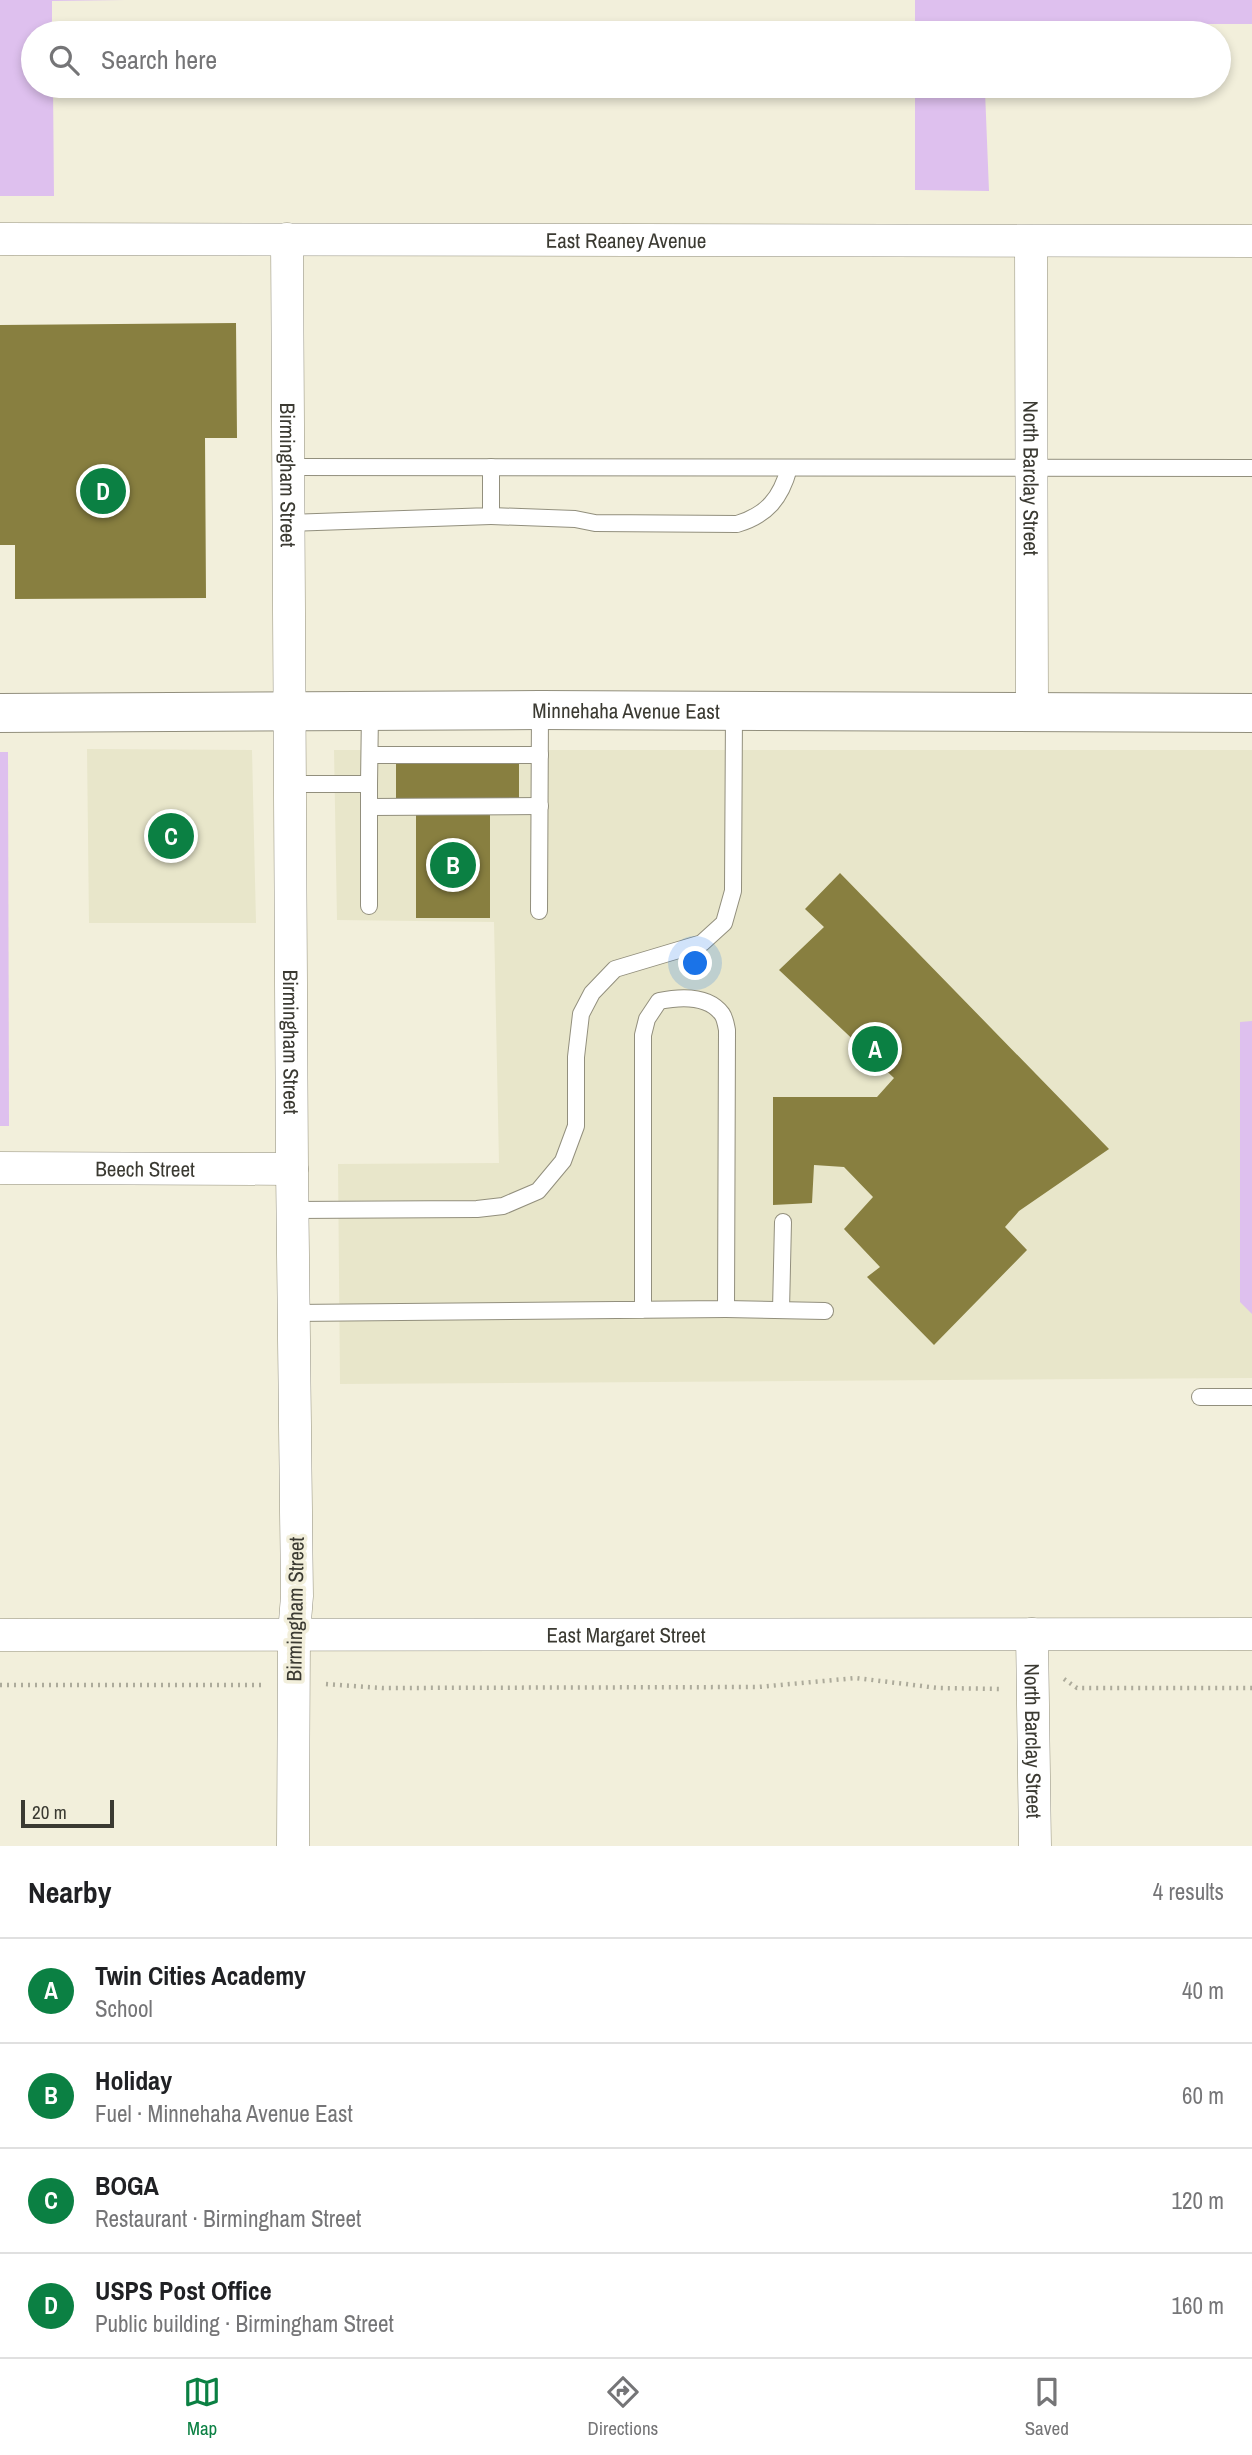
<!DOCTYPE html>
<meta charset="utf-8">
<style>
:root{--surface:#fff;--page:#f2f2f2;--text:#202124;--muted:#757577;--line:#e0e0e0;--accent:#0b8043}
body{margin:0;font-family:"Archivo Narrow",sans-serif;background:var(--page);color:var(--text)}
.scale{position:absolute;left:21px;bottom:18px;width:93px;box-sizing:border-box;padding-left:7px;border:4px solid #3b3a32;border-top:0;font-size:19px;line-height:24px;white-space:nowrap;color:#3b3a32;-webkit-text-stroke:5px #f2efdb;paint-order:stroke}
.you{position:absolute;left:696px;top:964px;width:24px;height:24px;margin:-18px;border:5px solid #fff;border-radius:50%;background:#1a73e8;box-shadow:0 0 0 10px #1a73e833}
.badge{display:grid;place-items:center;width:46px;height:46px;border-radius:50%;background:var(--accent);color:#fff;font-size:23px;font-weight:700}
.pin{position:absolute;translate:-50% -50%;border:4px solid #fff;box-shadow:0 2px 7px #0006}
.list{margin:0;padding:0;list-style:none}
h2{display:flex;justify-content:space-between;align-items:center;height:91px;margin:0;padding:0 28px;font-size:30px}
h2 small{font-size:23px;font-weight:400;color:var(--muted)}
.list li{display:grid;grid-template-columns:46px 1fr auto;gap:21px;align-items:center;box-sizing:border-box;height:105px;padding:0 28px;border-top:2px solid var(--line)}
.list b{display:block;font-size:26px;white-space:nowrap}
.list p{margin:0;font-size:23px;white-space:nowrap;color:var(--muted)}
.list em{font-size:23px;font-style:normal;color:var(--muted)}
.icon{flex:none;width:38px;height:38px;fill:none;stroke:currentColor;stroke-width:2;stroke-linecap:round;stroke-linejoin:round}
.map{position:relative;flex:none;width:1252px;height:1846px;overflow:hidden}
.search{position:absolute;background:var(--surface);box-shadow:0 4px 10px #0003;left:21px;right:21px;top:21px;height:77px;display:flex;align-items:center;gap:18px;box-sizing:border-box;padding:0 24px;border-radius:38px;color:var(--muted);font-size:26px}
.sheet{height:511px;background:var(--surface)}
nav{display:flex;justify-content:space-around;align-items:center;box-sizing:border-box;height:98px;border-top:2px solid var(--line);background:var(--surface);font-size:19px;color:var(--muted)}
nav a{display:grid;justify-items:center;gap:4px}
nav .on{color:var(--accent)}
.map>svg:first-child{display:block}
.built{fill:#e8e6ca}
.green{fill:#dec0ee}
.building{fill:#887f40}
.lines{fill:none;stroke-linecap:round;stroke-linejoin:round}
.service-casing{stroke:#928f7d;stroke-width:18}
.minor-casing{stroke:#928f7d;stroke-width:33}
.secondary-casing{stroke:#928f7d;stroke-width:40}
.path{stroke:#adab9b;stroke-width:4.5;stroke-dasharray:2 5;stroke-linecap:butt}
.service{stroke:#fff;stroke-width:16}
.minor{stroke:#fff;stroke-width:32}
.secondary{stroke:#fff;stroke-width:38}
.labels{text-anchor:middle;dominant-baseline:central;stroke-width:7;stroke-linejoin:round;paint-order:stroke}
.street-label{font-size:21px;fill:#3b3a32;stroke:#f2efdb}
</style>
<div class="map">
<svg width="1252" height="1846" viewBox="0 0 1252 1846">
<rect width="100%" height="100%" fill="#f2efdb"/>
<!-- built -->
<g class="built">
<polygon points="87,749 252,750 256,923 89,923"/>
<polygon points="334,750 1252,750 1252,1378 340,1384 338,1164 499,1163 494,922 337,920"/>
</g>
<!-- green -->
<g class="green">
<polygon points="0,0 125,0 52,1 52,33 33,33 33,86 53,86 54,196 0,196"/>
<polygon points="915,0 1252,0 1252,24 1051,24 1041,33 915,33"/>
<polygon points="915,86 990,86 985,91 989,191 915,190"/>
<polygon points="0,752 8,752 9,1126 0,1126"/>
<polygon points="1252,1021 1252,1314 1240,1302 1240,1022"/>
</g>
<!-- building -->
<g class="building">
<polygon points="236,323 237,438 205,438 206,598 15,599 15,545 0,545 0,325"/>
<rect x="396" y="761" width="123" height="41"/>
<rect x="416" y="813" width="74" height="105"/>
<polygon points="840,873 1109,1149 1019,1211 1005,1227 1027,1250 934,1345 867,1277 880,1267 844,1229 873,1197 844,1167 814,1165 812,1203 773,1205 773,1097 877,1097 894,1078 779,970 824,927 805,909"/>
</g>
<g class="lines">
<defs>
<g id="service">
<polyline points="288,467 1252,468"/>
<path d="M491,516L575,519L595,523L737,524C767,515 781,498 789,468"/>
<polyline points="288,523 491,516 491,467"/>
<polyline points="370,755 540,755"/>
<polyline points="289,784 369,784 369,906"/>
<polyline points="369,784 370,712"/>
<polyline points="369,807 540,806"/>
<polyline points="539,911 540,710"/>
<polyline points="293,1210 477,1209 503,1206 538,1191 563,1161 576,1126 576,1057 581,1014 592,993 615,969 702,943 724,923 733,891 734,713"/>
<polyline points="726,1309 825,1311"/>
<polyline points="781,1310 783,1222"/>
<path d="M293,1313L726,1309L727,1030C726,1025 725,1018 722,1014C708,995 679,997 659,1001L647,1019L643,1035V1310"/>
<polyline points="1200,1397 1252,1397"/>
</g>
<g id="minor">
<path id="s1" d="M0,239L1252,241"/>
<path id="s2" d="M287,239L292,1169L297,1596L294,1634L293,1846"/>
<path id="s3" d="M1031,242L1032,714"/>
<path id="s4" d="M0,1168L292,1169"/>
<path id="s5" d="M1032,1634L1035,1846"/>
<path id="s6" d="M0,1635L1252,1634"/>
</g>
<g id="secondary">
<path id="s7" d="M0,713L540,710L1252,713"/>
</g>
</defs>
<!-- service casing -->
<use href="#service" class="service-casing"/>
<!-- minor casing -->
<use href="#minor" class="minor-casing"/>
<!-- secondary casing -->
<use href="#secondary" class="secondary-casing"/>
<!-- path -->
<g class="path">
<polyline points="1064,1679 1077,1688 1252,1688"/>
<polyline points="326,1684 382,1688 758,1687 856,1678 938,1688 1003,1689"/>
<polyline points="0,1685 265,1685"/>
</g>
<!-- service -->
<use href="#service" class="service"/>
<!-- minor -->
<use href="#minor" class="minor"/>
<!-- secondary -->
<use href="#secondary" class="secondary"/>
</g>
<g class="labels">
<!-- street labels -->
<g class="street-label">
<text stroke="none"><textPath href="#s1" startOffset="626">East Reaney Avenue</textPath></text>
<text stroke="none"><textPath href="#s2" startOffset="236">Birmingham Street</textPath></text>
<text stroke="none"><textPath href="#s3" startOffset="236">North Barclay Street</textPath></text>
<text stroke="none"><textPath href="#s7" startOffset="626">Minnehaha Avenue East</textPath></text>
<text stroke="none"><textPath href="#s2" startOffset="803">Birmingham Street</textPath></text>
<text stroke="none"><textPath href="#s4" startOffset="145">Beech Street</textPath></text>
<text transform="translate(295 1609) rotate(-89)">Birmingham Street</text>
<text stroke="none"><textPath href="#s6" startOffset="626">East Margaret Street</textPath></text>
<text stroke="none"><textPath href="#s5" startOffset="107">North Barclay Street</textPath></text>
</g>
</g>
</svg>
<div class="scale">20 m</div>
<div class="you"></div>
<div class="pin badge" style="left:875px;top:1049px">A</div>
<div class="pin badge" style="left:453px;top:865px">B</div>
<div class="pin badge" style="left:171px;top:836px">C</div>
<div class="pin badge" style="left:103px;top:491px">D</div>
<div class="search"><svg class="icon" aria-label="search" viewBox="0 0 24 24"><circle cx="10" cy="10" r="6"/><path d="M15 15l6 6"/></svg>Search here</div>
</div>
<section class="sheet">
<h2>Nearby<small>4 results</small></h2>
<ul class="list">
<li><span class="badge">A</span><div><b>Twin Cities Academy</b><p>School</p></div><em>40 m</em></li>
<li><span class="badge">B</span><div><b>Holiday</b><p>Fuel · Minnehaha Avenue East</p></div><em>60 m</em></li>
<li><span class="badge">C</span><div><b>BOGA</b><p>Restaurant · Birmingham Street</p></div><em>120 m</em></li>
<li><span class="badge">D</span><div><b>USPS Post Office</b><p>Public building · Birmingham Street</p></div><em>160 m</em></li>
</ul>
</section>
<nav>
<a class="on"><svg class="icon" aria-label="map" viewBox="0 0 24 24"><path d="M3 6l6-2 6 2 6-2v14l-6 2-6-2-6 2zM9 4v14M15 6v14"/></svg>Map</a>
<a><svg class="icon" aria-label="directions" viewBox="0 0 24 24"><path d="M12 3l9 9-9 9-9-9zM9 14v-3h6M13 9l2 2-2 2"/></svg>Directions</a>
<a><svg class="icon" aria-label="saved" viewBox="0 0 24 24"><path d="M7 4h10v16l-5-4-5 4z"/></svg>Saved</a>
</nav>
